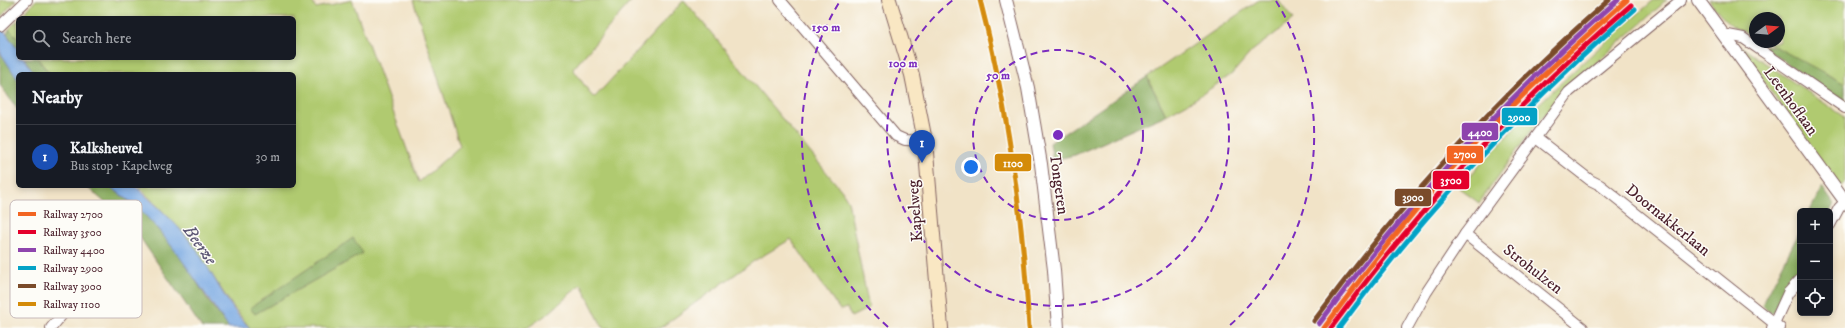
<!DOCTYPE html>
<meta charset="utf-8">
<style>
:root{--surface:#171b24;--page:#242831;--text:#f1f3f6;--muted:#9ea1a6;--line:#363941;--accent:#d1495b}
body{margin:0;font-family:"IM FELL DW Pica",serif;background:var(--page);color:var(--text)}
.controls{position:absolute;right:12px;bottom:12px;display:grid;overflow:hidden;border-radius:6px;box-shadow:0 2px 6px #0003}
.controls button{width:36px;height:36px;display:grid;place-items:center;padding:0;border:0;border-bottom:1px solid var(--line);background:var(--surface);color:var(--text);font:20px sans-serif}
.compass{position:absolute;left:1749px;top:12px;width:36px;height:36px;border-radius:50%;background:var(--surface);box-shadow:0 2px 6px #0003;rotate:74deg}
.you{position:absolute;left:971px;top:167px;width:14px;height:14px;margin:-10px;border:3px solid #fff;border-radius:50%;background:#1a73e8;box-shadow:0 0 0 6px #1a73e833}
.badge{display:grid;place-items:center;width:26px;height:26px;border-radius:50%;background:var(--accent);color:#fff;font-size:13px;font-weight:700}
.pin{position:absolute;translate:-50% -33px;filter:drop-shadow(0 1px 2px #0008)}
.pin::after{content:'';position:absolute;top:21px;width:14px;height:12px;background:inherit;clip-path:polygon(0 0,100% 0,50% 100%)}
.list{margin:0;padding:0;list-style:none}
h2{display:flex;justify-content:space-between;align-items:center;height:52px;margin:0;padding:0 16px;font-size:17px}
h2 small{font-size:13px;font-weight:400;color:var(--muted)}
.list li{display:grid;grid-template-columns:26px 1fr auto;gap:12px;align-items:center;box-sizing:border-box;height:64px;padding:0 16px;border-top:1px solid var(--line)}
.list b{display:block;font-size:15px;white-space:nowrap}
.list p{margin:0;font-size:13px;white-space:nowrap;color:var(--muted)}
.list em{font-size:13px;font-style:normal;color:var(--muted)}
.icon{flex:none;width:22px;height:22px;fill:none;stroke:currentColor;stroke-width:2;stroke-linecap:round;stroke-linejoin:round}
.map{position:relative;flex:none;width:1845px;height:328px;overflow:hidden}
.search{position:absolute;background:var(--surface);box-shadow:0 2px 6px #0003;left:16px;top:16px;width:280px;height:44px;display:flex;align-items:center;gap:10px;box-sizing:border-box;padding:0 14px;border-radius:6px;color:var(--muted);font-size:15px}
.panel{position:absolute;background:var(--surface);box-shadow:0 2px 6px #0003;left:16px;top:72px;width:280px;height:116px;border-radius:6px}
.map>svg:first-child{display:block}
.green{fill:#b0ca70;stroke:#7d744e}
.forest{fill:#8cae62;stroke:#6b6646}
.water{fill:#78a8e2;stroke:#616486}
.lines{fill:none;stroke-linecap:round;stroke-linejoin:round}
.minor-casing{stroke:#846462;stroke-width:12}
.tertiary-casing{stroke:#846462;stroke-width:14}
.secondary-casing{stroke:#846462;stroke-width:16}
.minor{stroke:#fff;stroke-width:10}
.tertiary{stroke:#fff;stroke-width:12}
.secondary{stroke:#f9e7c3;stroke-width:14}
.rail-1-casing{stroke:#fdfcf7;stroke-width:8}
.rail-2-casing{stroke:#fdfcf7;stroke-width:8}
.rail-3-casing{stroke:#fdfcf7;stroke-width:8}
.rail-4-casing{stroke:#fdfcf7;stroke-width:8}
.rail-5-casing{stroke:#fdfcf7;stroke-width:8}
.rail-6-casing{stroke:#fdfcf7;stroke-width:8}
.rail-1{stroke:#f26522;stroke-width:5}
.rail-2{stroke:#e4002b;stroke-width:5}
.rail-3{stroke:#8e44ad;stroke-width:5}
.rail-4{stroke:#04a2c6;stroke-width:5}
.rail-5{stroke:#7a4b2a;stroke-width:5}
.rail-6{stroke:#d48b09;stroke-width:5}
.ring{fill:none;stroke:#7b2cbf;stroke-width:2;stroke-dasharray:7 5}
.labels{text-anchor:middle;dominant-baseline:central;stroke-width:3;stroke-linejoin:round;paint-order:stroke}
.street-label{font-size:16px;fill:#4a1f2b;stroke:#fdfcf7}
.water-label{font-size:17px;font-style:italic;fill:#5c5674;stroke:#fdfcf7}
.key{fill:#fdfcf7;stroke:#c7baba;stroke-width:1}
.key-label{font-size:11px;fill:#4a1f2b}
.centre{fill:#7b2cbf;stroke:#fdfcf7;stroke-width:2}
.ring-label{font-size:12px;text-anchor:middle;font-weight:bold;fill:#7b2cbf;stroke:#fdfcf7;stroke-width:3;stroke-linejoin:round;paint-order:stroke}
.line-badge{stroke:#fdfcf7;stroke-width:1.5}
.badge-label{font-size:11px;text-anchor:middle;font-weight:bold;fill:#fff}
</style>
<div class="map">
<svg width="1845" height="328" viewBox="0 0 1845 328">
<rect width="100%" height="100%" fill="#fdfcf7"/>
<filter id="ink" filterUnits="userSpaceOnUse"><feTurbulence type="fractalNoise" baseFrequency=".025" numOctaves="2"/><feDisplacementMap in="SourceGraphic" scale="8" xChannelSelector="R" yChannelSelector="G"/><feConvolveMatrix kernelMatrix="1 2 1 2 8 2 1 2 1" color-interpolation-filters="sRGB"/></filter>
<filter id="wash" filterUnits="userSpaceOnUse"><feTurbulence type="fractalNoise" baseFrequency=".012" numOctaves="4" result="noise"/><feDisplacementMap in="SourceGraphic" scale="16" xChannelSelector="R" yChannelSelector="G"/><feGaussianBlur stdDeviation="0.9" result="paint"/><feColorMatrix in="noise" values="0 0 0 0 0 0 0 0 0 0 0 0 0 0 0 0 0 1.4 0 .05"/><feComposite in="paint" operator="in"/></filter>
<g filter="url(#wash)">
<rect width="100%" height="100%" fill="#f1e3c7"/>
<!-- green -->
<g class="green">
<polygon points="0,0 16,0 0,18"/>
<polygon points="36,0 311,0 316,8 352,0 419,182 460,146 413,0 632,0 573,69 592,96 595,97 684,0 842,191 848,201 869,308 851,317 847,308 840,310 791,239 754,261 660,328 603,328 581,284 549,313 527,328 250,328 231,304 186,235 138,186 294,186 294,74 50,74 37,58 294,58 294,18 20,18"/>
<polygon points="1259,0 1278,0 1293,20 1252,51 1232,74 1195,99 1166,115 1147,77"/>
<path d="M1654,0H1667L1566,90L1534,127L1479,203L1459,188C1519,120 1585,58 1654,0Z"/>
<path d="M1709,0H1845V95L1768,42H1779V18H1755V33C1736,35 1719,15 1709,0Z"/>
<polygon points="18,20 18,38 9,29"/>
<polygon points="1737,44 1845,117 1845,183 1839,187"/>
</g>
<!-- forest -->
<g class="forest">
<polygon points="9,29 18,38 18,50 7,34"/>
<polygon points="1767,45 1776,47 1845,84 1845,104 1769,51 1764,46"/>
<polygon points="0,52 18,80 18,110 0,85"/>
<polygon points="24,58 37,58 50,74 35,74"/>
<polygon points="1147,77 1166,115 1075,155 1053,160 1050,143"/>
<polygon points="86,186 109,186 145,214 184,261 209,302 229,328 202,328 137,233 116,212"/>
<polygon points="1822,187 1834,204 1830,212 1810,211"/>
<polygon points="1800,231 1800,276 1773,314 1762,305"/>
<polygon points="353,238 363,253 255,314 250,308"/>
</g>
<!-- water -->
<g class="water">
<polygon points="0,25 18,50 18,58 24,58 35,74 18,74 18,80 0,52"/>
<path d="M109,186H135C158,207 181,227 198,252C215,277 228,308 250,328H229C201,290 178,249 145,215C135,204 121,195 109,186Z"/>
</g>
</g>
<g filter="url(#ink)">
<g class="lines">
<defs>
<g id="minor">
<polyline points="780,0 896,136 905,140 925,141"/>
<polyline points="0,26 27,0"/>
<polyline points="1723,34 1743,38 1845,108"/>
<polyline points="1536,138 1590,180 1600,185 1780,328"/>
<polyline points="1830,225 1839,208 1845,202"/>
<polyline points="1465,234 1583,328"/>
<polyline points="51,328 128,235"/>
<polyline points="1407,328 1426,293 1465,234 1569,92 1681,0"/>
<polyline points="1772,328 1788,293 1800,280"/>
</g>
<g id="tertiary">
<polyline points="1006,0 1028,88 1041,164 1054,270 1058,328"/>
<polyline points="1698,0 1845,201"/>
</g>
<polyline id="secondary" points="889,0 912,75 925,141 941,328"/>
</defs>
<!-- minor casing -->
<use href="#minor" class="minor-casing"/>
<!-- tertiary casing -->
<use href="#tertiary" class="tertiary-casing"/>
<!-- secondary casing -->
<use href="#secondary" class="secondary-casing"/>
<!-- minor -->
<use href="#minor" class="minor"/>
<!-- tertiary -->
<use href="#tertiary" class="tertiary"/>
<!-- secondary -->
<use href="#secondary" class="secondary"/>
<defs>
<path id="rail-1" d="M1324,328C1368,268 1414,209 1465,154C1516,99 1571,49 1627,0"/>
<path id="rail-2" d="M1331,328C1421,205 1516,104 1631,5"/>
<path id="rail-3" d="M1319,324C1408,203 1504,99 1618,0"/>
<path id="rail-4" d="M1339,328C1426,209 1523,106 1635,9"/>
<path id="rail-5" d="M1314,321C1402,202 1497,97 1609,0"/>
<path id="rail-6" d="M980,0C1008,108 1023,217 1029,328"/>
</defs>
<!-- rail-1 casing -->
<use href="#rail-1" class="rail-1-casing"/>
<!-- rail-2 casing -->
<use href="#rail-2" class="rail-2-casing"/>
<!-- rail-3 casing -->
<use href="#rail-3" class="rail-3-casing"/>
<!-- rail-4 casing -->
<use href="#rail-4" class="rail-4-casing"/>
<!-- rail-5 casing -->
<use href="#rail-5" class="rail-5-casing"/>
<!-- rail-6 casing -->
<use href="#rail-6" class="rail-6-casing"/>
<!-- rail-1 -->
<use href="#rail-1" class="rail-1"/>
<!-- rail-2 -->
<use href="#rail-2" class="rail-2"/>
<!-- rail-3 -->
<use href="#rail-3" class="rail-3"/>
<!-- rail-4 -->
<use href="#rail-4" class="rail-4"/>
<!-- rail-5 -->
<use href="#rail-5" class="rail-5"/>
<!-- rail-6 -->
<use href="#rail-6" class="rail-6"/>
</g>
</g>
<!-- distance rings -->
<g class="ring">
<circle cx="1058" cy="135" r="85"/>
<path d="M1163 0A171 171 0 1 1 953 0"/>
<path d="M888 327A256 256 0 0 1 840 1M1276 1A256 256 0 0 1 1228 327"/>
</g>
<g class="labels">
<!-- street labels -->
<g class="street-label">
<text transform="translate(1791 101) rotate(54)">Leenhoflaan</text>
<text transform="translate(1059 184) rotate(82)">Tongeren</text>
<text transform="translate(915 211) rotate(-94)">Kapelweg</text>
<text transform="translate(1668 220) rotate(39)">Doornakkerlaan</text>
<text transform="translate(1533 269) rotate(38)">Strohulzen</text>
</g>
<!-- water labels -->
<g class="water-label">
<text transform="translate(200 245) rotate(55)">Beerze</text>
</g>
</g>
<!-- legend -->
<rect x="10" y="200" width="132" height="118" rx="6" class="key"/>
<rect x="18" y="212" width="18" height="4" fill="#f26522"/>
<rect x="18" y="230" width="18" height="4" fill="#e4002b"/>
<rect x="18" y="248" width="18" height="4" fill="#8e44ad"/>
<rect x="18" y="266" width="18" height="4" fill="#04a2c6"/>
<rect x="18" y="284" width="18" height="4" fill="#7a4b2a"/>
<rect x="18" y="302" width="18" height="4" fill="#d48b09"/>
<g class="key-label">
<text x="43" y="218">Railway 2700</text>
<text x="43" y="236">Railway 3500</text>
<text x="43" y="254">Railway 4400</text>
<text x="43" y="272">Railway 2900</text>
<text x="43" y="290">Railway 3900</text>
<text x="43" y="308">Railway 1100</text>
</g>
<circle cx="1058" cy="135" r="6" class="centre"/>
<g class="ring-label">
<text x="826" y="31">150 m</text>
<text x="903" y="67">100 m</text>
<text x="998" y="79">50 m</text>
</g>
<g class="line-badge">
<rect x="1501" y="107" width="37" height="19" rx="4" fill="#04a2c6"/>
<rect x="1461" y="122" width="38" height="19" rx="4" fill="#8e44ad"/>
<rect x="1446" y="145" width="38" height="19" rx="4" fill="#f26522"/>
<rect x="994" y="153" width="38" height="19" rx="4" fill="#d48b09"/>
<rect x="1432" y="170" width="38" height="20" rx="4" fill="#e4002b"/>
<rect x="1394" y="188" width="38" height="19" rx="4" fill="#7a4b2a"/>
</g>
<g class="badge-label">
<text x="1519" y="121">2900</text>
<text x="1480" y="136">4400</text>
<text x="1465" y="158">2700</text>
<text x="1013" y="167">1100</text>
<text x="1451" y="184">3500</text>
<text x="1413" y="201">3900</text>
</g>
</svg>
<div class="controls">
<button>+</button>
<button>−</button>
<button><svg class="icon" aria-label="locate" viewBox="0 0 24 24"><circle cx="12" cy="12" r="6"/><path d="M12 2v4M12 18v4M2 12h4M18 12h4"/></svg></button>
</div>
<svg class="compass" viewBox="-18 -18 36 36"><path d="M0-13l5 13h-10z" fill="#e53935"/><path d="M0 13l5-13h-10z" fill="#9ea1a6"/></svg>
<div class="you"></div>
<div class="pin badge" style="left:922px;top:163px;background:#1a4fb4">1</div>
<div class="search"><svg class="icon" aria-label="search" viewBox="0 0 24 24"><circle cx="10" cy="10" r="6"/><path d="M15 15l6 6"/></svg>Search here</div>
<section class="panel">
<h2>Nearby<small></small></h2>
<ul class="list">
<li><span class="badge" style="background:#1a4fb4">1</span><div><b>Kalksheuvel</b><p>Bus stop · Kapelweg</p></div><em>30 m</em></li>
</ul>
</section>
</div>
